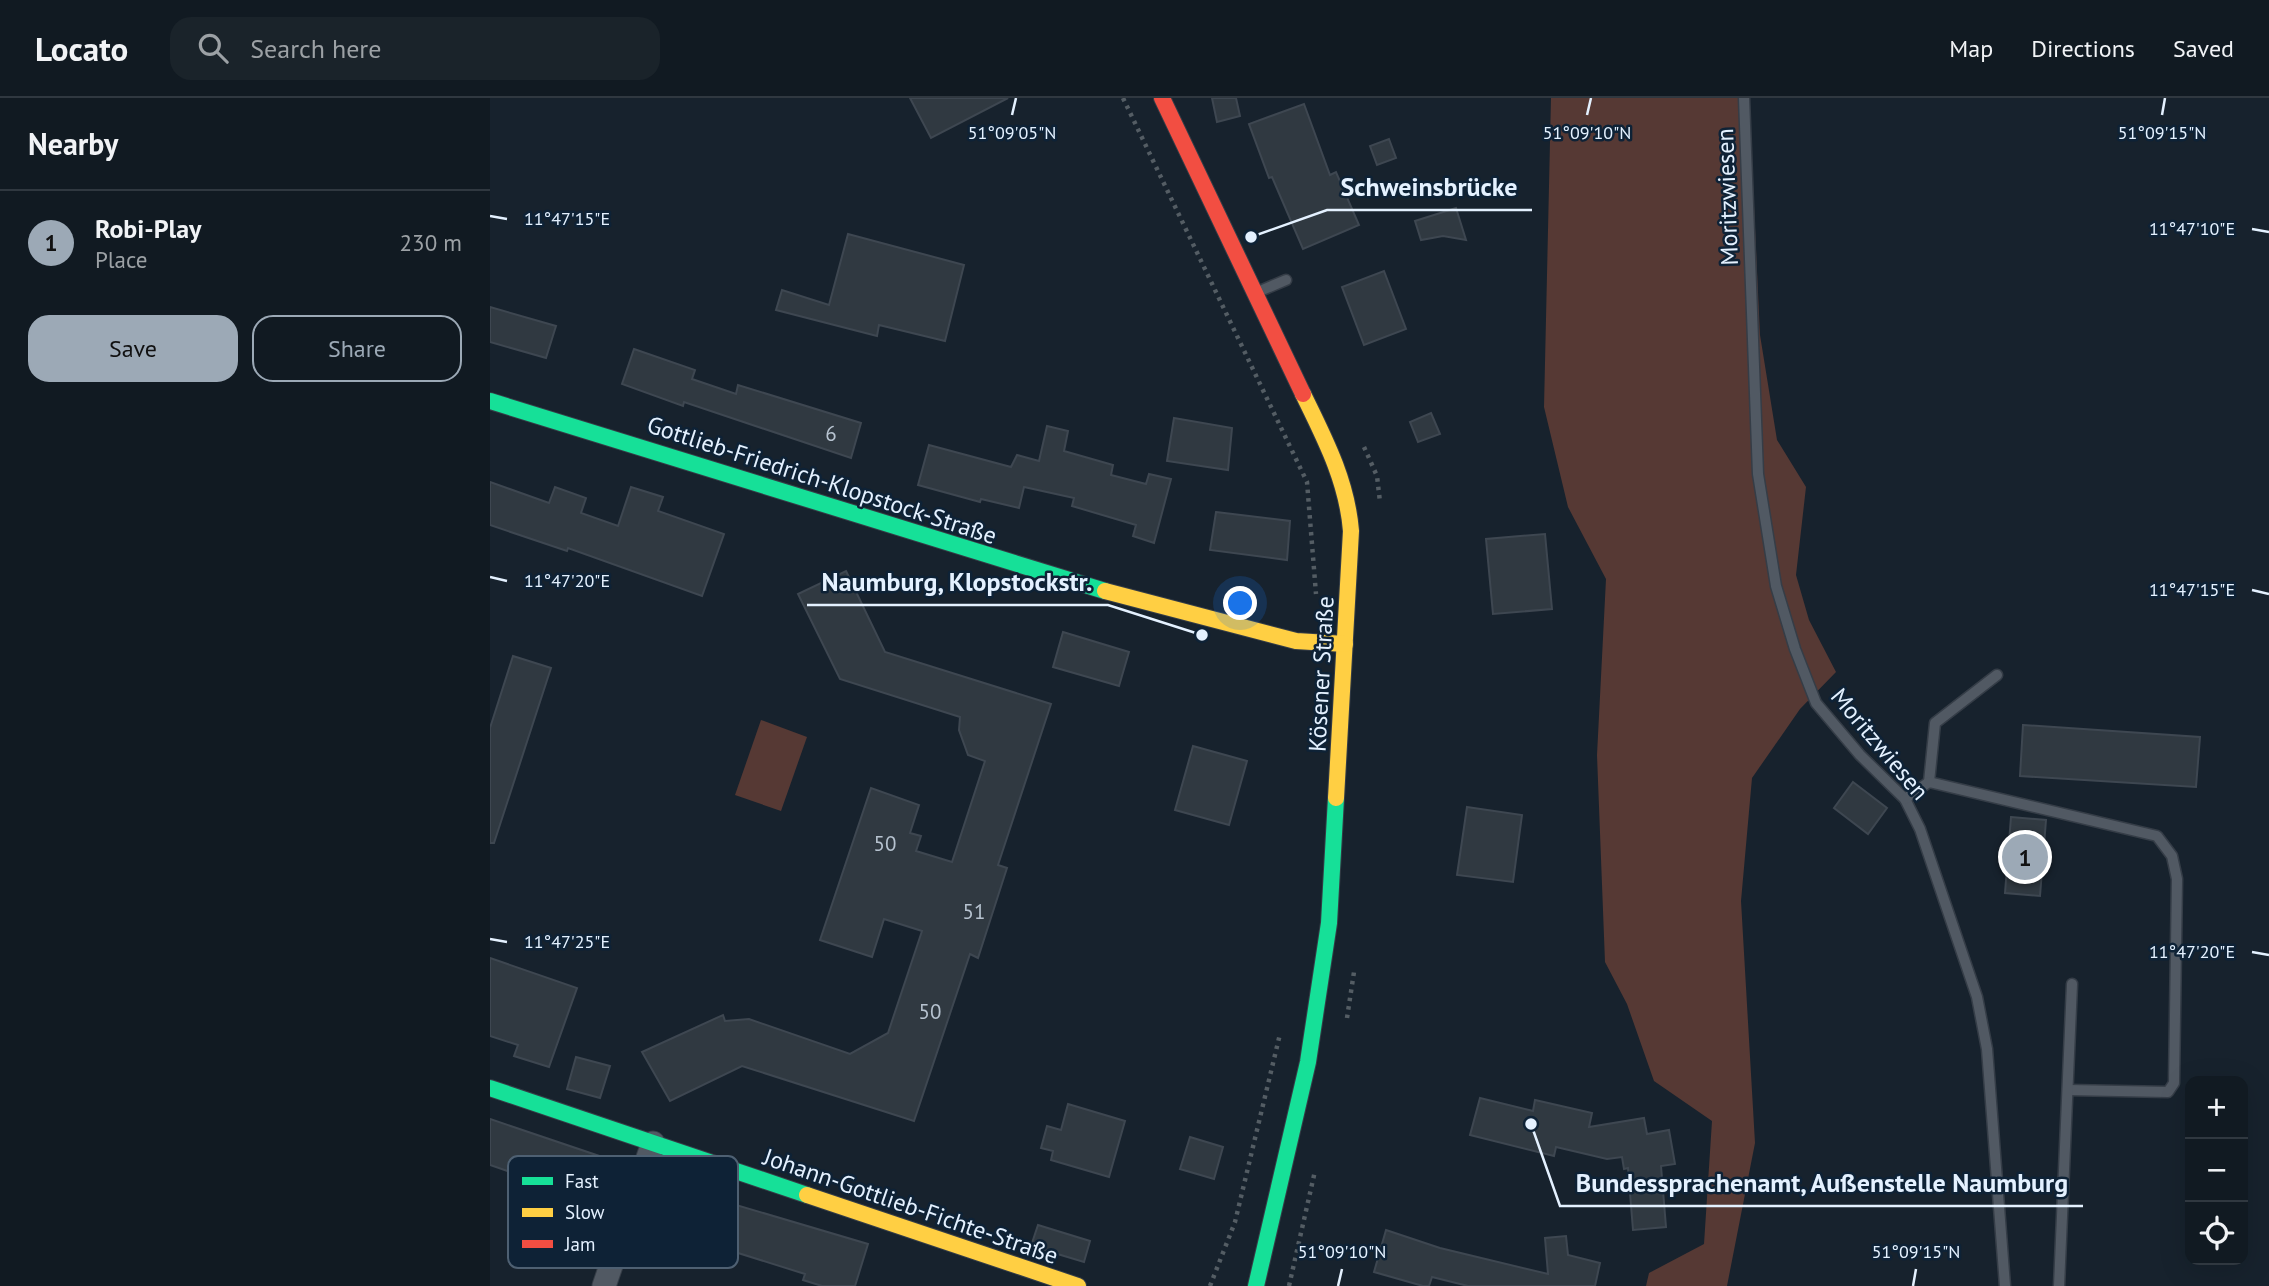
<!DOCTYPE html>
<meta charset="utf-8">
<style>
:root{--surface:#111a22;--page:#1a232a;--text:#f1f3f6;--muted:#9ca1a5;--line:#303840;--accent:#9ca9b6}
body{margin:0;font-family:"PT Sans",sans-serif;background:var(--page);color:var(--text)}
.controls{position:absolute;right:21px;bottom:21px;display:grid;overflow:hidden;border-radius:14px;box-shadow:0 7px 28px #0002}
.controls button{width:63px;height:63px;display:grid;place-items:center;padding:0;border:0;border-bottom:2px solid var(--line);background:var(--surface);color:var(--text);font:35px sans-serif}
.you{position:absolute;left:751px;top:506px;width:24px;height:24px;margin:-18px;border:5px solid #fff;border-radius:50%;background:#1a73e8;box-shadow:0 0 0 10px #1a73e833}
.badge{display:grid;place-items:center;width:46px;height:46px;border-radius:50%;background:var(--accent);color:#111;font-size:23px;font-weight:700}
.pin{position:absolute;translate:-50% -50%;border:4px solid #fff;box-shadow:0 2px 7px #0006}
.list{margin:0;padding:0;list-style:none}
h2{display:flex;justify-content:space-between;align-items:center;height:91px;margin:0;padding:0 28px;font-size:30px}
h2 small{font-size:23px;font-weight:400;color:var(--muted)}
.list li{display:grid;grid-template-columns:46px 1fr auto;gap:21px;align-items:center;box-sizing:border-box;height:105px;padding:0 28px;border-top:2px solid var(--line)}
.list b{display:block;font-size:26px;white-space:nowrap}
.list p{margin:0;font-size:23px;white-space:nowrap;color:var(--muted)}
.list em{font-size:23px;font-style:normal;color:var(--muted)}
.actions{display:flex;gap:14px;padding:21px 28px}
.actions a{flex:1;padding:16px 0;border:2px solid var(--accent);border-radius:21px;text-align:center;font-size:24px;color:var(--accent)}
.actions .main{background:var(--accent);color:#111}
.icon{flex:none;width:38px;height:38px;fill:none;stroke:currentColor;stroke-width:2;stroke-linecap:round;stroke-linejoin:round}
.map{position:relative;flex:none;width:1779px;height:1188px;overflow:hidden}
header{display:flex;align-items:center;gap:42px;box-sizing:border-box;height:98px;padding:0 35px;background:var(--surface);border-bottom:2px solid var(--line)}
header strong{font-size:33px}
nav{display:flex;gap:38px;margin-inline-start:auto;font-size:24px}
.search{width:490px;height:63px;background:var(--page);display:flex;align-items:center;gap:18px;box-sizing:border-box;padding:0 24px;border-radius:21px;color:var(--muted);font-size:26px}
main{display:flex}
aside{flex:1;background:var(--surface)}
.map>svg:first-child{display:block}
.green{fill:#563934}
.building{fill:#303941;stroke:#3e4751;stroke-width:2}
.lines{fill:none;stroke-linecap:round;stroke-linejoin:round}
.lane-casing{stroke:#353d47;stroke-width:13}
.street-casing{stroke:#353d47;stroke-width:25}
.fast-casing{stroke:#353d47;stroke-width:18}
.slow-casing{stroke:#353d47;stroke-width:18}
.jam-casing{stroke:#353d47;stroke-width:18}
.path{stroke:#545d64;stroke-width:4.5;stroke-dasharray:3.5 5;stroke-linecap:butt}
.lane{stroke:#515963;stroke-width:10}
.street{stroke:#515963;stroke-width:23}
.fast{stroke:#16e098;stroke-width:16}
.slow{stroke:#ffcf43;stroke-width:16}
.jam{stroke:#f24e42;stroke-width:16}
.ticks{fill:none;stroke:#e4f1ff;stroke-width:2.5}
.labels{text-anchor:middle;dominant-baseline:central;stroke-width:5;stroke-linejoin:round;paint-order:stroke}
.number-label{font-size:21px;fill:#b7c3d0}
.street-label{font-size:24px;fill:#e4f1ff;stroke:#0e2236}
.key{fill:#0e2236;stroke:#4e6072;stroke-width:2}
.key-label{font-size:19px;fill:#e4f1ff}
.ticks-label{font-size:18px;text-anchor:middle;fill:#e4f1ff;stroke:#0e2236;stroke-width:5;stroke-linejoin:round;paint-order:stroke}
.leader{fill:none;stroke:#e4f1ff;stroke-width:2.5}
.callout-dot{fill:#e4f1ff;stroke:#0e2236;stroke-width:2.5}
.callout-label{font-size:26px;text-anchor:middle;font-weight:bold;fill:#e4f1ff;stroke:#0e2236;stroke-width:5;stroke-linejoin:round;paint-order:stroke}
</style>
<header>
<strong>Locato</strong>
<div class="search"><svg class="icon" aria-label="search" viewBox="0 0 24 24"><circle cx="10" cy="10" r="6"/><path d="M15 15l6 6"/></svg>Search here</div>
<nav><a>Map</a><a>Directions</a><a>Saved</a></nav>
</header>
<main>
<aside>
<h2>Nearby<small></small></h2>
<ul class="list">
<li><span class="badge">1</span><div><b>Robi-Play</b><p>Place</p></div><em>230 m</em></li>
</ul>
<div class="actions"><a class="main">Save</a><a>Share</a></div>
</aside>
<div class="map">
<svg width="1779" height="1188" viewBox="0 0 1779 1188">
<rect width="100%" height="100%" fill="#17222d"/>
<!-- green -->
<g class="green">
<polygon points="1061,0 1259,0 1270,237 1287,342 1316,389 1306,477 1319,522 1346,574 1310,611 1262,680 1251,803 1265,1045 1237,1188 1156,1188 1159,1175 1214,1146 1222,1023 1164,983 1137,906 1115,864 1107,657 1116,481 1078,409 1054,309"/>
<polygon points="271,622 317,639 291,713 245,697"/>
</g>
<!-- building -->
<g class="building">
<polygon points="420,0 518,0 441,40"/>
<polygon points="722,0 746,0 750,18 727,24"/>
<polygon points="814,6 840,77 846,74 869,127 813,151 782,79 779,80 759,26"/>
<polygon points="899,41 906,60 887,67 880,48"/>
<polygon points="966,110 976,142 953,138 931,142 925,123"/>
<polygon points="358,136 474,167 455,243 389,227 387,238 286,212 292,192 339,207"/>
<polygon points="894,173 916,231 874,247 852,189"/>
<polygon points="0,209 66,228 56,260 0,244"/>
<polygon points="144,251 205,272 202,281 246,296 248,287 371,325 361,360 194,304 193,308 132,286"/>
<polygon points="941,315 950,336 928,344 920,324"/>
<polygon points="684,320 742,330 738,372 677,363"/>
<polygon points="557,328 578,333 574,353 623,367 621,377 656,386 659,376 681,381 664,445 643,438 646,427 582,408 584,400 534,389 529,410 491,401 490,404 428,387 439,347 521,369 527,357 549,363"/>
<polygon points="0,384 59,405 65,389 96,400 91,415 128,428 141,389 173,399 168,413 234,436 212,498 78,450 77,453 0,427"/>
<polygon points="726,414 800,423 797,462 720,452"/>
<polygon points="1055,436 1062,511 1003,516 996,441"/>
<polygon points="356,473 395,554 561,606 508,767 517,770 488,860 480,856 424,1023 252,968 180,1003 152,954 233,917 235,923 259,921 360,956 398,935 432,833 394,821 382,859 330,842 381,690 429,707 420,735 431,738 426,753 462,764 495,663 478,657 469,632 470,619 350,581 308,496"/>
<polygon points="573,534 639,554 629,588 563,569"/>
<polygon points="23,558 61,570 4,745 0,745 0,630"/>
<polygon points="1533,627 1710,639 1706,689 1530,678"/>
<polygon points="703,648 757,663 739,727 685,712"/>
<polygon points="1363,684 1397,710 1378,736 1344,710"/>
<polygon points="977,709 1032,717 1023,784 967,777"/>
<polygon points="1521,719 1556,722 1550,798 1515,795"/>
<polygon points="0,860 87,890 59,969 24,958 28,947 0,938"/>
<polygon points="86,959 120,968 110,1000 77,991"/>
<polygon points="990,1000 1043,1013 1045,1002 1102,1015 1099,1029 1154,1020 1157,1036 1179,1032 1185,1066 1171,1068 1176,1129 1143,1132 1138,1070 1134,1071 1132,1059 1117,1061 1066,1049 1064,1058 980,1037"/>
<polygon points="578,1006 635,1023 619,1079 561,1062 563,1053 551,1050 557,1028 571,1032"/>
<polygon points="0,1021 133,1066 127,1085 118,1082 93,1158 82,1155 53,1170 39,1165 47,1143 42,1141 54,1105 35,1100 41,1081 0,1067"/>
<polygon points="700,1039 733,1049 724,1081 690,1071"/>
<polygon points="184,1084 210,1093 209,1096 378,1146 365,1188 332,1188 313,1182 315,1176 229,1149 233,1137 195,1125 187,1151 167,1145"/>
<polygon points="548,1127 600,1143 594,1164 541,1148"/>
<polygon points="896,1132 950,1150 1058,1176 1055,1140 1076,1138 1078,1157 1110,1165 1105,1188 978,1188 942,1179 939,1188 933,1188 884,1174"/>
</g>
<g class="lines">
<defs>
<g id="lane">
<polyline points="1254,0 1268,376 1286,488 1305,551 1326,605 1370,657 1415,701 1430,731 1487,899 1497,951 1515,1188"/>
<polyline points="770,193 796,182"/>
<polyline points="1439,684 1445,625 1507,577"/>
<polyline points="1415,701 1439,684 1667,738 1682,758 1687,781 1684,985 1678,994 1579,992"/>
<polyline points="1569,1188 1582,886"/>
</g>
<polyline id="street" points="114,1188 163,1045"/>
<g id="fast">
<polyline points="0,303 615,493"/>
<polyline points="0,990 317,1097"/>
<polyline points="766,1188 818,964 839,825 846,700"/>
</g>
<g id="slow">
<path d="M813,296C835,341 857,383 861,433L846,700"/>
<polyline points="615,493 806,543 855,546"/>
<polyline points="317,1097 588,1188"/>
</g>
<polyline id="jam" points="672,0 813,296"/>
</defs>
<!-- lane casing -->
<use href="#lane" class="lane-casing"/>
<!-- street casing -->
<use href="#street" class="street-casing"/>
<!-- fast casing -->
<use href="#fast" class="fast-casing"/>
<!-- slow casing -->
<use href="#slow" class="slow-casing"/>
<!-- jam casing -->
<use href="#jam" class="jam-casing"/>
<!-- path -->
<g class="path">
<polyline points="633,0 817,384 826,496"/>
<polyline points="874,349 887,378 890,404"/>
<polyline points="857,920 864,874"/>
<polyline points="720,1188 745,1124 790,936"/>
<polyline points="799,1188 825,1073"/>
</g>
<!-- lane -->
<use href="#lane" class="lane"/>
<!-- street -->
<use href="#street" class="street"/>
<!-- fast -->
<use href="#fast" class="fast"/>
<!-- slow -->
<use href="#slow" class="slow"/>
<!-- jam -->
<use href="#jam" class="jam"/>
</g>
<!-- ticks -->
<path class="ticks" d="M522,17L526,0M1097,17L1101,0M1672,17L1675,0M0,118L17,121M1762,131L1779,134M0,479L17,483M1762,492L1779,496M0,841L17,844M1762,854L1779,857M848,1188L852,1171M1423,1188L1426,1171"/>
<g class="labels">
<!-- number labels -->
<g class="number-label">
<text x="341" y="335">6</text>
<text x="395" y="745">50</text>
<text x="484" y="813">51</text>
<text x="440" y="913">50</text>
</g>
<!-- street labels -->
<g class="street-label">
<text transform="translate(1237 99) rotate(-92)">Moritzwiesen</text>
<text transform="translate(332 382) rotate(18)">Gottlieb-Friedrich-Klopstock-Straße</text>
<text transform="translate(831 576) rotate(-87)">Kösener Straße</text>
<text transform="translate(1390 646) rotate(50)">Moritzwiesen</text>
<text transform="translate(421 1108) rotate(19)">Johann-Gottlieb-Fichte-Straße</text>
</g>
</g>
<!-- legend -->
<rect x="18" y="1058" width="230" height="112" rx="10" class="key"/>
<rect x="32" y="1079" width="31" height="8" fill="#16e098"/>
<rect x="32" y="1110" width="31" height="9" fill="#ffcf43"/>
<rect x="32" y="1142" width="31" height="8" fill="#f24e42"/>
<g class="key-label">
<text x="75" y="1090">Fast</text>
<text x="75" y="1121">Slow</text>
<text x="75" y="1153">Jam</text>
</g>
<g class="ticks-label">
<text x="522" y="41">51°09'05"N</text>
<text x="1097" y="41">51°09'10"N</text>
<text x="1672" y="41">51°09'15"N</text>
<text x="77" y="127">11°47'15"E</text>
<text x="1702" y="137">11°47'10"E</text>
<text x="77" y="489">11°47'20"E</text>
<text x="1702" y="498">11°47'15"E</text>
<text x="77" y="850">11°47'25"E</text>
<text x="1702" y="860">11°47'20"E</text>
<text x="852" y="1160">51°09'10"N</text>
<text x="1426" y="1160">51°09'15"N</text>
</g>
<!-- callouts -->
<path class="leader" d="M761 139L837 112H1042M712 537L618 507H317M1041 1026L1070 1108H1593"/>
<g class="callout-dot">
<circle cx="761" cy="139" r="7"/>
<circle cx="712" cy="537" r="7"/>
<circle cx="1041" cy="1026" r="7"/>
</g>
<g class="callout-label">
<text x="939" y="98">Schweinsbrücke</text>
<text x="467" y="493">Naumburg, Klopstockstr.</text>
<text x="1332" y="1094">Bundessprachenamt, Außenstelle Naumburg</text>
</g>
</svg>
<div class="controls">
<button>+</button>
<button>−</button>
<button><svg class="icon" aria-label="locate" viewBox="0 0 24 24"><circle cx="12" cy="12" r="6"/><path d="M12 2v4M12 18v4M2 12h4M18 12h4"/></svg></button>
</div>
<div class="you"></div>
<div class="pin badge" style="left:1535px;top:759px">1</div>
</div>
</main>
